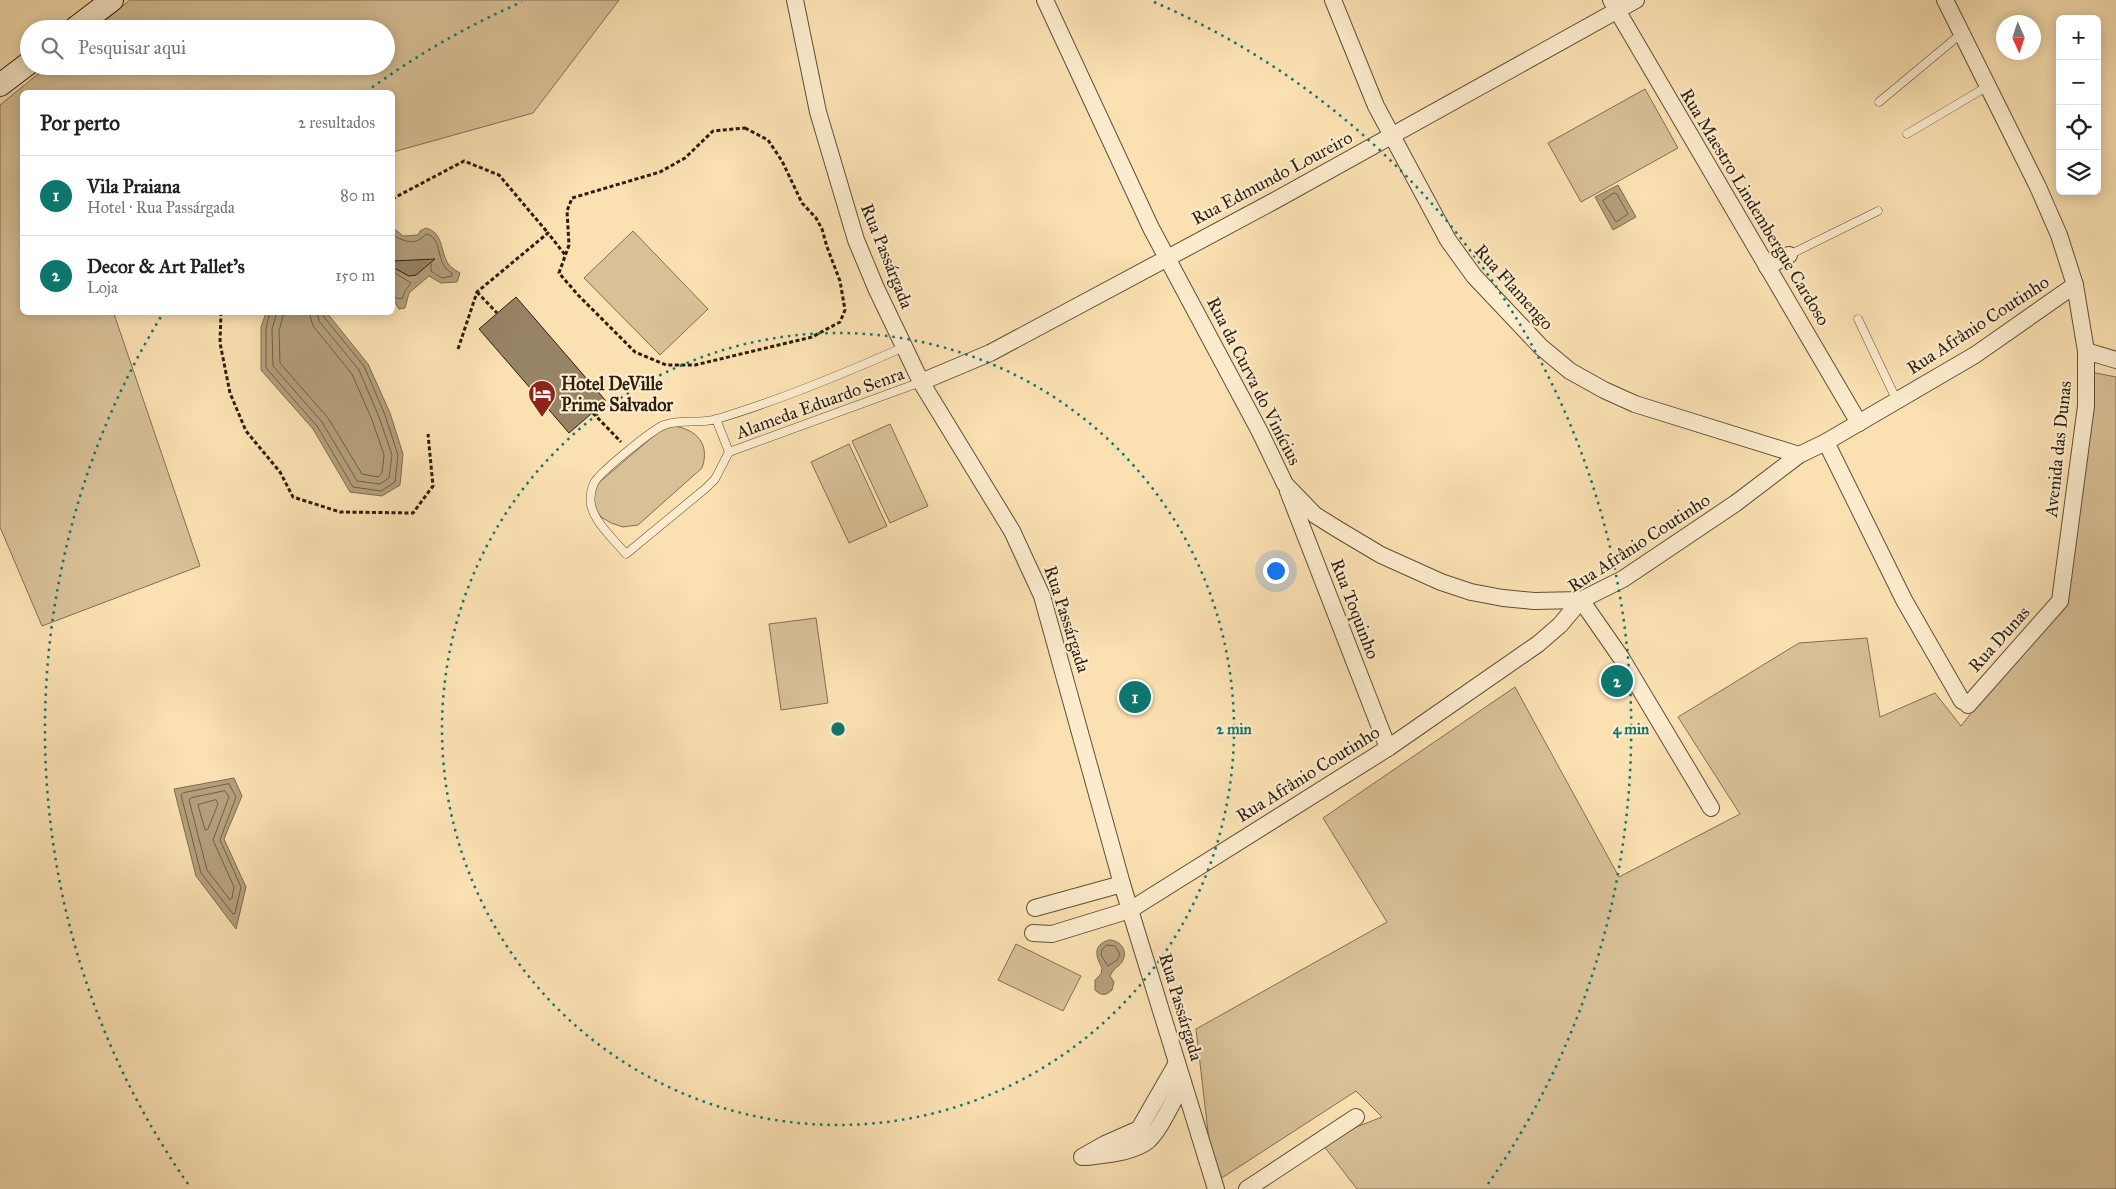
<!DOCTYPE html>
<html lang="pt">
<meta charset="utf-8">
<style>
:root{--surface:#fff;--page:#f6f6f6;--text:#222;--muted:#767676;--line:#e0e0e0;--accent:#0f766e}
body{margin:0;font-family:"IM FELL Great Primer",serif;background:var(--page);color:var(--text)}
.controls{position:absolute;right:15px;top:15px;display:grid;overflow:hidden;border-radius:8px;box-shadow:0 2px 12px #0003}
.controls button{width:45px;height:45px;display:grid;place-items:center;padding:0;border:0;border-bottom:1px solid var(--line);background:var(--surface);color:var(--text);font:25px sans-serif}
.compass{position:absolute;left:1996px;top:15px;width:45px;height:45px;border-radius:50%;background:var(--surface);box-shadow:0 2px 12px #0003;rotate:177deg}
.you{position:absolute;left:1275px;top:570px;width:18px;height:18px;margin:-12px;border:4px solid #fff;border-radius:50%;background:#1a73e8;box-shadow:0 0 0 8px #1a73e833}
.badge{display:grid;place-items:center;width:32px;height:32px;border-radius:50%;background:var(--accent);color:#fff;font-size:16px;font-weight:700}
.pin{position:absolute;translate:-50% -50%;border:2px solid #fff;box-shadow:0 1px 5px #0006}
.list{margin:0;padding:0;list-style:none}
h2{display:flex;justify-content:space-between;align-items:center;height:65px;margin:0;padding:0 20px;font-size:21px}
h2 small{font-size:16px;font-weight:400;color:var(--muted)}
.list li{display:grid;grid-template-columns:32px 1fr auto;gap:15px;align-items:center;box-sizing:border-box;height:80px;padding:0 20px;border-top:1px solid var(--line)}
.list b{display:block;font-size:19px;white-space:nowrap}
.list p{margin:0;font-size:16px;white-space:nowrap;color:var(--muted)}
.list em{font-size:16px;font-style:normal;color:var(--muted)}
.icon{flex:none;width:28px;height:28px;fill:none;stroke:currentColor;stroke-width:2;stroke-linecap:round;stroke-linejoin:round}
.map{position:relative;flex:none;width:2116px;height:1189px;overflow:hidden}
.search{position:absolute;background:var(--surface);box-shadow:0 2px 12px #0003;left:20px;top:20px;width:375px;height:55px;display:flex;align-items:center;gap:12px;box-sizing:border-box;padding:0 18px;border-radius:28px;color:var(--muted);font-size:19px}
.panel{position:absolute;background:var(--surface);box-shadow:0 2px 12px #0003;left:20px;top:90px;width:375px;height:225px;border-radius:8px}
.map>svg:first-child{display:block}
.green{fill:#d8c097;stroke:#826f54}
.water{fill:#b49f7b;stroke:#7d6b51;fill-rule:evenodd}
.lines{fill:none;stroke-linecap:round;stroke-linejoin:round}
.shore{stroke:#705e46;stroke-width:1}
.building{fill:#978365;stroke:#2b1e11}
.lane-casing{stroke:#5f4f39;stroke-width:9}
.street-casing{stroke:#5f4f39;stroke-width:18}
.secondary-casing{stroke:#2b1e11;stroke-width:24}
.path{stroke:#2b1e11;stroke-width:3;stroke-dasharray:4 2.5;stroke-linecap:butt}
.lane{stroke:#fceccd;stroke-width:8}
.street{stroke:#fceccd;stroke-width:16}
.secondary{stroke:#fceccd;stroke-width:22}
.ring{fill:none;stroke:#0f766e;stroke-width:2.5;stroke-dasharray:2.5 5}
.labels{text-anchor:middle;dominant-baseline:central;stroke-width:4.5;stroke-linejoin:round;paint-order:stroke}
.street-label{font-size:18px;fill:#2b1e11;stroke:#fceccd}
.poi-label{font-size:18px;font-weight:bold;fill:#2b1e11;stroke:#fceccd;text-anchor:start}
.centre{fill:#0f766e;stroke:#fceccd;stroke-width:2.5}
.ring-label{font-size:15px;text-anchor:middle;font-weight:bold;fill:#0f766e;stroke:#fceccd;stroke-width:4.5;stroke-linejoin:round;paint-order:stroke}
</style>
<div class="map">
<svg width="2116" height="1189" viewBox="0 0 2116 1189">
<rect width="100%" height="100%" fill="#fbe1b2"/>
<filter id="stains"><feTurbulence type="fractalNoise" baseFrequency=".004" numOctaves="4"/><feColorMatrix values="0 0 0 0 .2 0 0 0 0 .09 0 0 0 0 .02 0 0 0 .5 -.17"/></filter>
<radialGradient id="worn" r=".72"><stop offset=".6" stop-color="#630" stop-opacity="0"/><stop offset="1" stop-color="#630" stop-opacity=".3"/></radialGradient>
<!-- green -->
<g class="green">
<polygon points="130,0 619,0 533,113 393,152 392,92 22,92 22,312 116,313 114,314 200,566 42,626 0,527 0,105 48,66 386,66 386,29 95,29"/>
<polygon points="1645,89 1678,148 1581,202 1548,143"/>
<polygon points="633,231 708,309 660,355 584,278"/>
<polygon points="2086,371 2116,377 2116,1189 1357,1189 1320,1141 1382,1117 1356,1091 1214,1183 1196,1029 1387,922 1323,818 1515,687 1619,877 1740,814 1678,717 1799,643 1867,638 1880,717 1935,693 1961,726 2060,601"/>
<polygon points="890,424 928,506 890,523 852,441"/>
<path d="M674,426C698,430 710,445 702,468L638,525L623,527L611,523L601,517L595,509L593,496L596,485L663,428Z"/>
<polygon points="849,444 887,526 849,543 811,462"/>
<polygon points="816,618 828,703 781,710 769,624"/>
<polygon points="1016,944 1081,976 1063,1011 998,980"/>
</g>
<!-- water -->
<g class="water">
<polygon points="1618,185 1636,217 1613,230 1595,197"/>
<path d="M426,228C443,233 440,248 447,262C449,266 455,270 460,273L457,282L441,283L429,276L409,293L405,308L399,309L393,299V231L396,230L403,236L418,235L420,231ZM424,260L426,264L416,275L409,276L397,269L400,261Z"/>
<polygon points="266,313 327,313 368,364 390,413 403,454 400,485 382,496 350,492 313,429 261,370 261,327"/>
<polygon points="234,778 242,796 224,839 246,887 236,929 196,876 174,789"/>
<path d="M1109,940C1119,940 1128,949 1123,960C1120,967 1115,966 1110,976L1114,982L1112,990C1106,996 1101,996 1095,990V980L1101,974L1102,968C1096,957 1092,945 1109,940Z"/>
</g>
<g class="lines">
<!-- shore -->
<g class="shore">
<polygon points="1614,193 1617,194 1628,214 1616,222 1603,201"/>
<path d="M392,235C405,241 414,247 426,234C439,236 438,254 443,264C445,268 448,271 452,273V276L442,278L431,271V264"/>
<polyline points="392,271 411,283 405,291 402,299 392,297"/>
<polyline points="270,312 266,328 266,368 317,426 353,487 381,491 395,482 398,455 385,415 364,366 324,317 323,312"/>
<polyline points="277,312 272,329 273,366 322,422 357,481 380,484 389,478 392,455 379,417 359,370 319,321 317,312"/>
<polyline points="284,312 279,331 280,363 328,418 362,474 378,477 382,473 384,455 372,420 352,374 313,326 309,312"/>
<polygon points="229,784 236,797 220,840 241,887 235,913 233,914 201,873 181,795 183,793"/>
<polygon points="225,791 229,797 213,840 234,887 232,898 230,900 207,870 189,800 191,798"/>
<polygon points="216,800 218,804 208,829 205,830 198,805"/>
<polygon points="1107,945 1115,946 1120,954 1117,960 1108,966 1101,955 1102,950"/>
</g>
</g>
<!-- building -->
<g class="building">
<polygon points="435,259 416,275 409,276 392,267 392,261"/>
<polygon points="516,297 606,401 569,433 479,329"/>
</g>
<g class="lines">
<defs>
<g id="lane">
<polyline points="1879,102 1962,33"/>
<polyline points="1907,134 1988,86"/>
<polyline points="1789,255 1878,211"/>
<polyline points="1858,319 1897,401"/>
<path d="M716,419L729,452L715,479L706,488L626,554C613,538 586,516 591,494C591,490 593,486 594,483C600,472 652,430 664,425C681,419 700,424 717,419C781,400 843,374 904,347"/>
<polyline points="729,452 921,382"/>
</g>
<g id="street">
<polyline points="795,0 818,112 856,240 876,288 921,382 1012,531 1042,596 1122,884 1216,1189"/>
<polyline points="1045,0 1151,228 1260,432 1285,484 1315,515 1339,530 1381,555 1441,582 1471,592 1503,598 1534,601 1581,600"/>
<polyline points="1333,0 1376,106 1448,240 1474,276 1541,347 1570,371 1604,390 1635,404 1799,455"/>
<polyline points="1611,0 1859,423"/>
<polyline points="1945,0 2038,187 2059,235 2075,285 2086,351 2086,406 2060,601 1968,705"/>
<polyline points="1767,267 1789,255"/>
<polyline points="2086,351 2116,360"/>
<polyline points="921,382 990,353 1274,201 1636,0"/>
<polyline points="1826,442 1904,600 1962,701"/>
<polyline points="1288,491 1388,748"/>
<polyline points="1581,600 1622,659 1711,808"/>
<polyline points="1035,908 1122,884"/>
<polyline points="1033,933 1052,934 1130,910 1388,748 1538,644 1560,625 1581,600 1623,579 1736,503 1799,455 1826,442 1975,355 2075,285"/>
<polyline points="1082,1157 1105,1144 1139,1129 1177,1063"/>
<path d="M1087,1157C1106,1155 1128,1153 1145,1143C1159,1134 1174,1098 1183,1083"/>
<polyline points="1247,1189 1356,1117"/>
</g>
<g id="secondary">
<polyline points="74,29 112,0"/>
<polyline points="0,85 29,63"/>
</g>
</defs>
<!-- lane casing -->
<use href="#lane" class="lane-casing"/>
<!-- street casing -->
<use href="#street" class="street-casing"/>
<!-- secondary casing -->
<use href="#secondary" class="secondary-casing"/>
<!-- path -->
<g class="path">
<polygon points="745,128 768,140 782,161 802,203 816,218 822,229 827,247 840,281 845,310 840,322 812,337 695,365 666,365 635,352 578,295 559,273 569,245 567,211 572,198 660,172 685,158 713,131"/>
<polyline points="392,199 464,161 499,175 548,233"/>
<polyline points="477,292 497,313"/>
<polyline points="221,312 220,343 230,393 246,431 280,472 293,497 340,512 413,513 433,486 428,434"/>
<polyline points="458,349 477,292 548,233 566,256"/>
<polyline points="593,413 621,442"/>
</g>
<!-- lane -->
<use href="#lane" class="lane"/>
<!-- street -->
<use href="#street" class="street"/>
<!-- secondary -->
<use href="#secondary" class="secondary"/>
</g>
<!-- distance rings -->
<g class="ring">
<circle cx="838" cy="729" r="396"/>
<path d="M188 1184A793 793 0 0 1 162 315M366 92A793 793 0 0 1 522 2M1154 2A793 793 0 0 1 1488 1184"/>
</g>
<!-- icons -->
<defs>
<symbol id="hotel-pin" viewBox="-11 -11 22 30"><path d="M0 17L-7.5 6A9.5 9.5 0 1 1 7.5 6Z" fill="#8f2418" stroke="#fceccd"/><path d="M-6-4.5h1.5V1H6V5H4.5V3h-9V5H-6ZM-4 0a1.8 1.8 0 1 1 3.6 0ZM.5 0V-2.5h3Q6-2.5 6 0Z" fill="#fff"/></symbol>
</defs>
<g fill-rule="evenodd">
<use href="#hotel-pin" x="526" y="378" width="32" height="43"/>
</g>
<g class="labels">
<!-- street labels -->
<g class="street-label">
<text transform="translate(1272 178) rotate(-28)">Rua Edmundo Loureiro</text>
<text transform="translate(1755 207) rotate(59)">Rua Maestro Lindembergue Cardoso</text>
<text transform="translate(887 256) rotate(68)">Rua Passárgada</text>
<text transform="translate(1514 287) rotate(48)">Rua Flamengo</text>
<text transform="translate(1978 325) rotate(-33)">Rua Afrânio Coutinho</text>
<text transform="translate(1254 381) rotate(63)">Rua da Curva do Vinícius</text>
<text transform="translate(820 403) rotate(-20)">Alameda Eduardo Senra</text>
<text transform="translate(2058 449) rotate(-84)">Avenida das Dunas</text>
<text transform="translate(1639 543) rotate(-33)">Rua Afrânio Coutinho</text>
<text transform="translate(1355 609) rotate(69)">Rua Toquinho</text>
<text transform="translate(1067 619) rotate(72)">Rua Passárgada</text>
<text transform="translate(1999 639) rotate(-48)">Rua Dunas</text>
<text transform="translate(1308 774) rotate(-32)">Rua Afrânio Coutinho</text>
<text transform="translate(1181 1007) rotate(73)">Rua Passárgada</text>
</g>
<!-- poi labels -->
<g class="poi-label">
<text x="561" y="384">Hotel DeVille<tspan x="561" dy="21">Prime Salvador</tspan></text>
</g>
</g>
<circle cx="838" cy="729" r="8" class="centre"/>
<g class="ring-label">
<text x="1234" y="734">2 min</text>
<text x="1631" y="734">4 min</text>
</g>
<rect width="100%" height="100%" filter="url(#stains)"/>
<rect width="100%" height="100%" fill="url(#worn)"/>
</svg>
<div class="controls">
<button>+</button>
<button>−</button>
<button><svg class="icon" aria-label="locate" viewBox="0 0 24 24"><circle cx="12" cy="12" r="6"/><path d="M12 2v4M12 18v4M2 12h4M18 12h4"/></svg></button>
<button><svg class="icon" aria-label="layers" viewBox="0 0 24 24"><path d="M12 4l9 5-9 5-9-5zM3 14l9 5 9-5"/></svg></button>
</div>
<svg class="compass" viewBox="-18 -18 36 36"><path d="M0-13l5 13h-10z" fill="#e53935"/><path d="M0 13l5-13h-10z" fill="#767676"/></svg>
<div class="you"></div>
<div class="pin badge" style="left:1135px;top:697px">1</div>
<div class="pin badge" style="left:1617px;top:681px">2</div>
<div class="search"><svg class="icon" aria-label="search" viewBox="0 0 24 24"><circle cx="10" cy="10" r="6"/><path d="M15 15l6 6"/></svg>Pesquisar aqui</div>
<section class="panel">
<h2>Por perto<small>2 resultados</small></h2>
<ul class="list">
<li><span class="badge">1</span><div><b>Vila Praiana</b><p>Hotel · Rua Passárgada</p></div><em>80 m</em></li>
<li><span class="badge">2</span><div><b>Decor &amp; Art Pallet's</b><p>Loja</p></div><em>150 m</em></li>
</ul>
</section>
</div>
